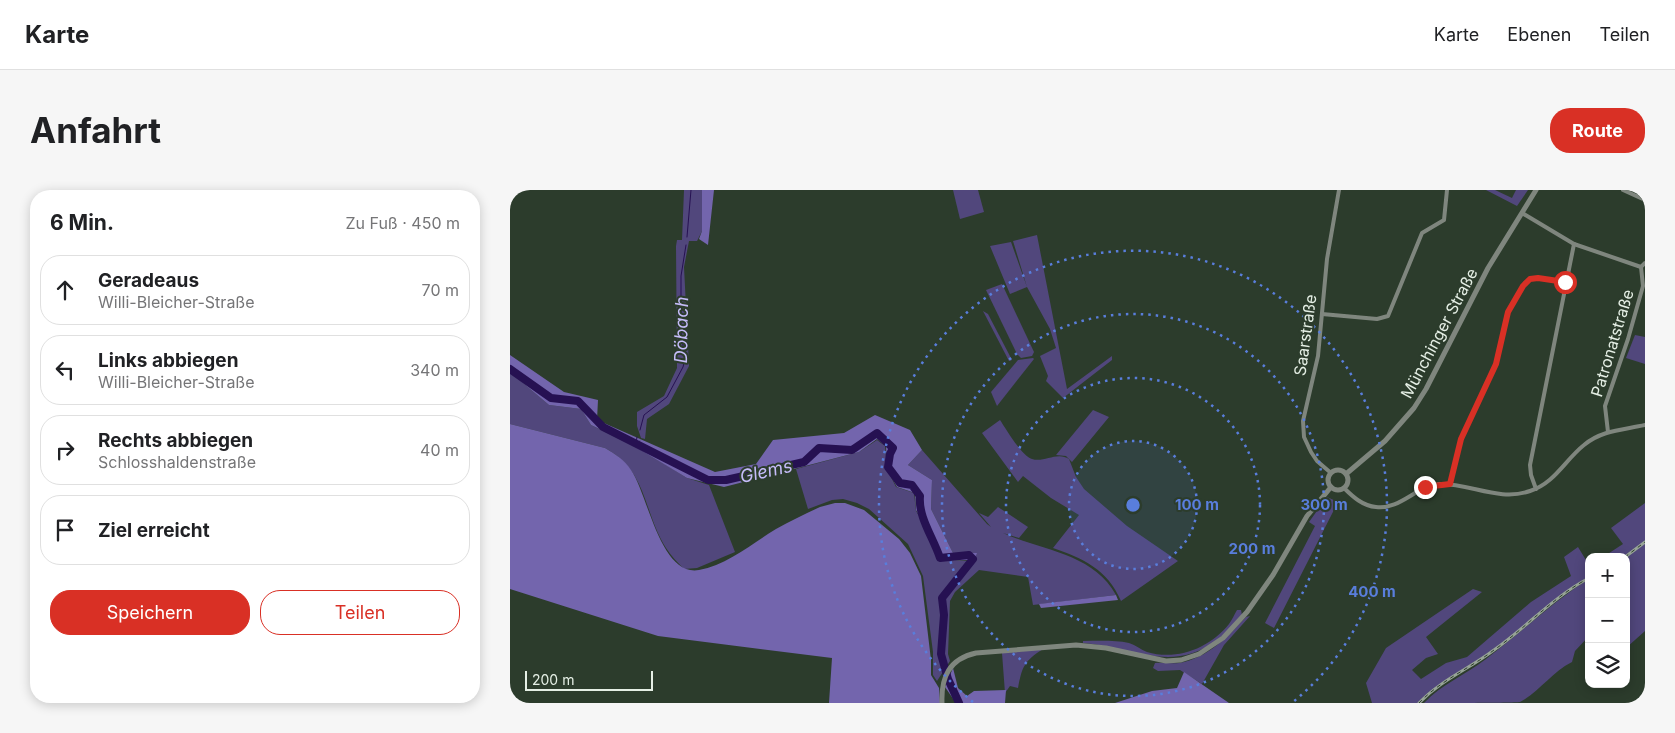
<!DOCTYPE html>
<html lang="de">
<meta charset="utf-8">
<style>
:root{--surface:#fff;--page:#f6f6f6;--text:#202124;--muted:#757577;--line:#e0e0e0;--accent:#d93025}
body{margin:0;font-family:Inter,sans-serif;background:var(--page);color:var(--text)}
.controls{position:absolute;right:15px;bottom:15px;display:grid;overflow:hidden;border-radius:10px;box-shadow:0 2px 12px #0003}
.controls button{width:45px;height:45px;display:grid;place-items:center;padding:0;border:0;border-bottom:1px solid var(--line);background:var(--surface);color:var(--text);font:25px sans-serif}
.scale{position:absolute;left:15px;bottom:12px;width:128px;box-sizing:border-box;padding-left:5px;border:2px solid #e5efe5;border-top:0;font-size:14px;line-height:18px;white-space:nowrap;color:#e5efe5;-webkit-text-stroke:4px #2c3c2c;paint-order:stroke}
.stop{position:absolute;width:15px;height:15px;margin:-11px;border:4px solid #d93025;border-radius:50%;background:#fff}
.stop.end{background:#d93025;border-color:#fff;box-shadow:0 1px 5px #0008}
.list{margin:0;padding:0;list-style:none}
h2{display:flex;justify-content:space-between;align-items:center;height:65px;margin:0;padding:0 20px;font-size:21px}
h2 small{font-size:16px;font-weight:400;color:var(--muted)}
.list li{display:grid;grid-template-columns:32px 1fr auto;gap:15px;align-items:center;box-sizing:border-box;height:70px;margin:0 10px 10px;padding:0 10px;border:1px solid var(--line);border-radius:20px}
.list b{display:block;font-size:19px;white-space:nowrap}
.list p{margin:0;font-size:16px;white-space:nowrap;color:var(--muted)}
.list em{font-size:16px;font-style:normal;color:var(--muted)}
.actions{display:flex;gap:10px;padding:15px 20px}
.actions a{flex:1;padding:11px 0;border:1px solid var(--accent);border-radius:20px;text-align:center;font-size:18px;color:var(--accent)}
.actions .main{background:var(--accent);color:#fff}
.icon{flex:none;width:28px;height:28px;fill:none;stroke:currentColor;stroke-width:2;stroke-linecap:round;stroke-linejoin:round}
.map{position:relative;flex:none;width:1135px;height:513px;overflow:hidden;border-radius:20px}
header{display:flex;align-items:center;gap:30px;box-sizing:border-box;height:70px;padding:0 25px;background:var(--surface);border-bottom:1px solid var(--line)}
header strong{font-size:24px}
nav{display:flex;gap:28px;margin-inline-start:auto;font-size:18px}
.intro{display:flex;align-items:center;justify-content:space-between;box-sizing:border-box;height:120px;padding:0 30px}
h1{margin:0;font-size:35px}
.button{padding:12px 22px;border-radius:20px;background:var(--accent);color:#fff;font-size:18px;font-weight:700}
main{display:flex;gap:30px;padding:0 30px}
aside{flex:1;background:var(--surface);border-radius:20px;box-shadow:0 2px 12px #0003}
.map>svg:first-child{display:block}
.green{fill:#51477c}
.forest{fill:#7365ad}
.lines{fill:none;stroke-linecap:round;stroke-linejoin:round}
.stream{stroke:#261152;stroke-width:1}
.river{stroke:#261152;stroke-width:8}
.minor{stroke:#7f867e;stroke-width:4}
.tertiary{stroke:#7f867e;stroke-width:5}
.rail-casing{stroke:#97a497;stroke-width:3}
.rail{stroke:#2c3c2c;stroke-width:1;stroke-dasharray:4;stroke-linecap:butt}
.route{stroke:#d93025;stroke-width:6}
.ring{fill:none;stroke:#597edc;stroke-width:2.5;stroke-dasharray:2.5 5}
.labels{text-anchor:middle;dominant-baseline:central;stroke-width:4;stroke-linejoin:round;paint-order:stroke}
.street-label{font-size:16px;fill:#e5efe5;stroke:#2c3c2c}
.water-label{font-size:18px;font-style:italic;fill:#c5bcf8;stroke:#2c3c2c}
.centre{fill:#597edc;stroke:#2c3c2c;stroke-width:2.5}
.ring-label{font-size:15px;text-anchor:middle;font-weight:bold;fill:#597edc;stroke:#2c3c2c;stroke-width:4;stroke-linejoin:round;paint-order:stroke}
</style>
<header>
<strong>Karte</strong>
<nav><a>Karte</a><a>Ebenen</a><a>Teilen</a></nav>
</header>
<div class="intro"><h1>Anfahrt</h1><a class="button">Route</a></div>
<main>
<aside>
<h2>6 Min.<small>Zu Fuß · 450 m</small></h2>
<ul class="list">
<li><svg class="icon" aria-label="ahead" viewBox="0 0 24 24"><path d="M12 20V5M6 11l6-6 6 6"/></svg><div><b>Geradeaus</b><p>Willi-Bleicher-Straße</p></div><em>70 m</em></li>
<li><svg class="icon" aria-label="left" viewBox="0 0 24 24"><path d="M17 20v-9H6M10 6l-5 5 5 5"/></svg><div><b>Links abbiegen</b><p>Willi-Bleicher-Straße</p></div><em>340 m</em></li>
<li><svg class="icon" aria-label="right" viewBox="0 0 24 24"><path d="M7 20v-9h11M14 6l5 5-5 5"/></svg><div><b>Rechts abbiegen</b><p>Schlosshaldenstraße</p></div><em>40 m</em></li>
<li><svg class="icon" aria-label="arrive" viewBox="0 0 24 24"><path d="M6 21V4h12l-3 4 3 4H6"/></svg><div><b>Ziel erreicht</b></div></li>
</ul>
<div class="actions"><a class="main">Speichern</a><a>Teilen</a></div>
</aside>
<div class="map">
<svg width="1135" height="513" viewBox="0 0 1135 513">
<rect width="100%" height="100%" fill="#2c3c2c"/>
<!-- green -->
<g class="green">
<polygon points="174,0 192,0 192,41 187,51 179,51 174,77 179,176 159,214 137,229 135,249 131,248 127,236 127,222 154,206 167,178 166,56 167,50 172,50"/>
<polygon points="443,0 468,0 474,22 450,29"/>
<polygon points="976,0 985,0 1002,8 1006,0 1018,0 1007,16"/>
<polygon points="527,45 557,199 602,166 602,170 553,208 536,191 538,186 530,166 546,158 540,139 517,97 500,104 480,56 501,52 517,97 503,51"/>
<polygon points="492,94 524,162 522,166 511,168 507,164 476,100"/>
<polygon points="473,121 478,124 502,170 499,171"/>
<polygon points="1125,145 1135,147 1135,174 1116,168"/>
<polygon points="523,168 524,169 487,216 481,202 508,170"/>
<path d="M0,182L39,215L71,219L81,235L134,261L177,288L199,295L225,362L187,378L174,379C168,373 161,366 156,358C133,322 138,281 95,258L0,234Z"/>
<polygon points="583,220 599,227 562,272 556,266 546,265"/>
<path d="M490,230C496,239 511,265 522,269C534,273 547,261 559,269L566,287L574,299L617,336L668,371L611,411C598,380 573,368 543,358L569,325L541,308L513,286L508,292L472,243Z"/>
<path d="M367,250L375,256L377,279L386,297L404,303L406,321L436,371H459L465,368L466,363H443L421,319L422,290L398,275L412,260L477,334L481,337L469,323L478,327L488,317L518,337L509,348L493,343C532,361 583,363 606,405L523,415L518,387L469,380L445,402L440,411L438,464L440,471L427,491L423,485V462L413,386L398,354L359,319L347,313L333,309L322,310L298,319L286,279L349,262Z"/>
<polygon points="817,307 828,312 764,438 755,433 805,336 799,332"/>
<polygon points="1135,313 1135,441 1116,458 1116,367 1093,367 1113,354 1101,338"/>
<path d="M1068,357L1079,375V388C1043,407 1017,437 984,460C959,478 931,490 909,513H862L856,493L876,458L963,399L972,402L916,447L928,464L916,468L902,480L911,489L936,473L957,467L1021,412L1061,386L1054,367Z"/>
<path d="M1079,389V446L1065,461L1062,472C1042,482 1029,502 1010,512C1002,513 928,513 914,513C932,494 955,485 976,469C1011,443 1042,412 1079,389Z"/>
<path d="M727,420H731L732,425C724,433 717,443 707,450C662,484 623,457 573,453V451C588,451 605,450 619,453C626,455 631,460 637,462C667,471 700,458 719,434C722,430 724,425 727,420Z"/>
<path d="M740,426L714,455L692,494L670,480L648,481L643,478L645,473C653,472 661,474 669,473C698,468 717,447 736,427Z"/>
<path d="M533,459C514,471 512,477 508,498L500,496L495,503L492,463Z"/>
</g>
<!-- forest -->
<g class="forest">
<polygon points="192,0 204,0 198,55 189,49 192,41"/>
<polygon points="0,165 54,202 88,210 87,230 205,282 246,274 263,250 334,243 365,225 400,240 412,260 398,275 422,290 421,319 443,363 467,363 465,368 460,370 436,371 406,320 405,303 387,297 377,279 376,256 367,249 349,262 214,297 177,288 126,257 131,249 125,256 81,235 71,219 39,215 0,182"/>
<path d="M0,234L95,258C105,264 115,270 121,280C138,304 150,387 189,380C217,375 243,353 266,339C280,331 295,324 310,317L325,313H335L354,320L389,349L400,363L411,386L421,470V485L429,498L430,513H319L322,468L148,446L0,399Z"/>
<polygon points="606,405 608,410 531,418 529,414"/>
<polygon points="443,478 448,498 457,506 464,501 496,500 495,513 446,513 435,497"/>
<polygon points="674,482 719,513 605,513 642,501 667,498"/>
</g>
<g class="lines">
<!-- stream -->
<g class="stream">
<polyline points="177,47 181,0"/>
<polyline points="130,240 134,225 157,207 173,177 175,169 171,142 171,86 176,55"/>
<polyline points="126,254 127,247"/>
</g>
<!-- river -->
<path class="river" d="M0,179L41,208L68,211L93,237L198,290H216L294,272L309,258L342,260L367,243L383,258L380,264L378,277L390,293L402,295L410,306C408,327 423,347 430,368L459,365L463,369L432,408L434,425L431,464L438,489L449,513"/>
<!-- minor -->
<g class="minor">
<polyline points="1113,0 1135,10"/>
<polyline points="1012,23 1064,54 1131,77"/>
<polyline points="812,124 867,129 878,126 912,43 934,30 937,0"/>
<polyline points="1098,242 1095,216 1118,149 1133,96 1131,77 1135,73"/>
<polyline points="821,283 807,271 801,262 794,247 793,231 808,166 817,69 829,0"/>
<polyline points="940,295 951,249 986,174 998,122 1015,93 1020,89 1028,88 1055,92"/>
<path d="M834,298C843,307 853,316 866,317C890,320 906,296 929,294C960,293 989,312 1020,301C1045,293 1055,270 1074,255C1092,240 1113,240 1135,235"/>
<polyline points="1026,299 1021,285 1020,275 1064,54"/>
</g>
<!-- tertiary -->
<g class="tertiary">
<circle cx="828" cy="290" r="10"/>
<polyline points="836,284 875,251 904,218 916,199 978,78 1026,0"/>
<path d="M432,513C431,487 439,469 466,463L566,455L596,458L656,471L671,470L689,464L713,448L737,422L763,385L797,326L821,297"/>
</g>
<defs>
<g id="rail">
<polyline points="1115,367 1135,352"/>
<path d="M909,513C931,490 959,479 984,460C1017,437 1043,407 1079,388"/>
</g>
</defs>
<!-- rail casing -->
<use href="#rail" class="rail-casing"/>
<!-- rail -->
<use href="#rail" class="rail"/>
</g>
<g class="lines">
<!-- route -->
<polyline class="route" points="915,297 940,294 951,249 986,174 998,122 1013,96 1020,89 1028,88 1055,92"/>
</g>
<!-- distance rings -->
<circle cx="623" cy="315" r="64" fill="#597edc" fill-opacity=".12"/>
<g class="ring">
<circle cx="623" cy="315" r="64"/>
<circle cx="623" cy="315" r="127"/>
<circle cx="623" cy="315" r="191"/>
<path d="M463 512A254 254 0 1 1 783 512"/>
</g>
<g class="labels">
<!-- street labels -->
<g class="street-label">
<text transform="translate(929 143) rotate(-62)">Münchinger Straße</text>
<text transform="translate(795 145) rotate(-82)">Saarstraße</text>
<text transform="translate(1102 153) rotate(-73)">Patronatstraße</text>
</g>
<!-- water labels -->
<g class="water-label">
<text transform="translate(171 140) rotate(-89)">Döbach</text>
<text transform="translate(256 281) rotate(-13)">Glems</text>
</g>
</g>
<circle cx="623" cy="315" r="8" class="centre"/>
<g class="ring-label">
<text x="687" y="320">100 m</text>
<text x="814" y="320">300 m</text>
<text x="742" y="364">200 m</text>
<text x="862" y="407">400 m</text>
</g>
</svg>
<div class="controls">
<button>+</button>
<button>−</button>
<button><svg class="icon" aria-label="layers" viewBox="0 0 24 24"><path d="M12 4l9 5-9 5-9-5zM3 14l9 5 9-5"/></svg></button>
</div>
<div class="scale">200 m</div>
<div class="stop" style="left:1055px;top:92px"></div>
<div class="stop end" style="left:915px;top:297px"></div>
</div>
</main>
